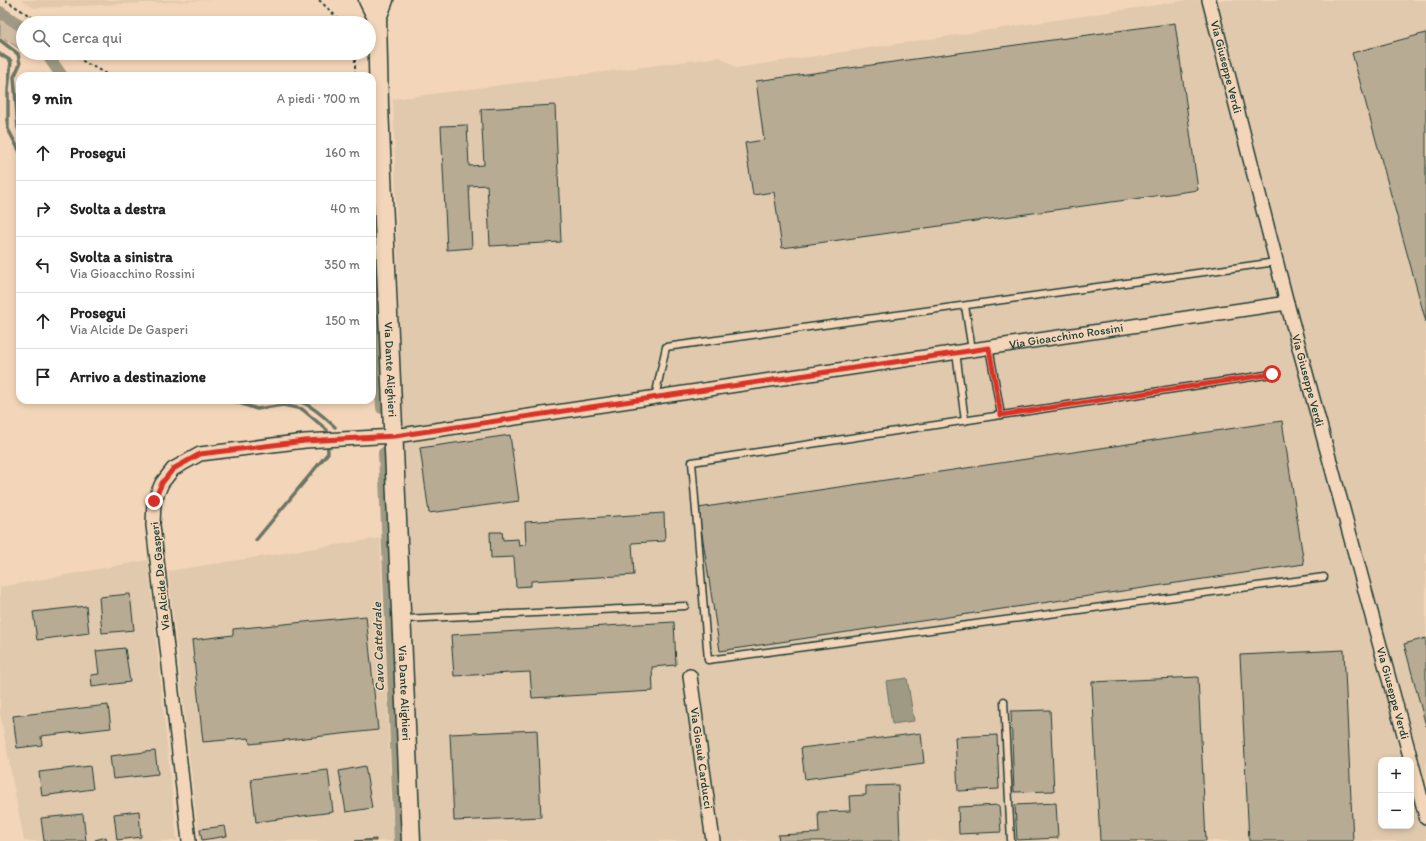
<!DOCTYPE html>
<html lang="it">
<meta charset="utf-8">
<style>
:root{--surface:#fff;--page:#f2f2f2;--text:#222;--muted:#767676;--line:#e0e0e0}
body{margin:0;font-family:Itim,sans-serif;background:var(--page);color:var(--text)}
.controls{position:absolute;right:12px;bottom:12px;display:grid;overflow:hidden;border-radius:8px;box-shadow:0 2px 6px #0003}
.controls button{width:36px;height:36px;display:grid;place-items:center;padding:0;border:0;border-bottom:1px solid var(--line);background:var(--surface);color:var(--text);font:20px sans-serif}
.stop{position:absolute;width:12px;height:12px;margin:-9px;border:3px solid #d93025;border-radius:50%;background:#fff}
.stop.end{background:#d93025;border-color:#fff;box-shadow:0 1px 4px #0008}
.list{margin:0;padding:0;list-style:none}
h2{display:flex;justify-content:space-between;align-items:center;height:52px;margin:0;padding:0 16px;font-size:17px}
h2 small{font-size:13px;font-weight:400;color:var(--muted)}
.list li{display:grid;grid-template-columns:26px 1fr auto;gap:12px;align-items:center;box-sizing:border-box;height:56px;padding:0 16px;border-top:1px solid var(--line)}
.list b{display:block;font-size:15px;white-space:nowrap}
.list p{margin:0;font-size:13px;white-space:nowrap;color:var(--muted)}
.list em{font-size:13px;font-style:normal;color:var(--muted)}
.icon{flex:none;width:22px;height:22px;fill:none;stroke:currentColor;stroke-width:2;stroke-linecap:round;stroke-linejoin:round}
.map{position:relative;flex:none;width:1426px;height:841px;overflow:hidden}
.search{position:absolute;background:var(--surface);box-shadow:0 2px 6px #0003;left:16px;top:16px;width:360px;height:44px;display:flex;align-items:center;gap:10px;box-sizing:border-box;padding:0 14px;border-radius:22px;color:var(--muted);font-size:15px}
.panel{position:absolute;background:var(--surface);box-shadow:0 2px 6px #0003;left:16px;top:72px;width:360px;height:332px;border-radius:12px}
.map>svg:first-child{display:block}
.built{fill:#e1c9ae;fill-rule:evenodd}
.green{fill:#d1bda3;stroke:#787d6c}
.water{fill:#9f9a84;stroke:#6c7564}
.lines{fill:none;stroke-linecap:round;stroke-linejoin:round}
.stream{stroke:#6c7564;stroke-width:3.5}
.canal{stroke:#9f9a84;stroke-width:12}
.building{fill:#b8ab94;stroke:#1f3d34}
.lane-casing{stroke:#1f3d34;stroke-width:9}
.street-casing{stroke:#1f3d34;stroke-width:16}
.secondary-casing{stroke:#1f3d34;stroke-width:21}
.path{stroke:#1f3d34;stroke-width:2;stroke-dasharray:3 3;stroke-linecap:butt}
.lane{stroke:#f3d6b9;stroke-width:6}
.street{stroke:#f3d6b9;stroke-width:13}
.secondary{stroke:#f3d6b9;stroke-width:18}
.route{stroke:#d93025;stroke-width:5}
.labels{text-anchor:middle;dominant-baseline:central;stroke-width:3;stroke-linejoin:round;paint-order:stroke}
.street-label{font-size:12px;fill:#1f3d34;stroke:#f3d6b9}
.water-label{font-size:13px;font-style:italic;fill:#324b40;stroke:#f3d6b9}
</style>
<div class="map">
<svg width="1426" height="841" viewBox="0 0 1426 841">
<rect width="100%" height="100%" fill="#f3d6b9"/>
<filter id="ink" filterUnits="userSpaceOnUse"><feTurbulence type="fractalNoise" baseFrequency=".025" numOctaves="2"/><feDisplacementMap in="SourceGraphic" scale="8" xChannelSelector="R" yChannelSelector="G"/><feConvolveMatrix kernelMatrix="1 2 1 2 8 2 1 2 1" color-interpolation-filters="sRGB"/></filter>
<g filter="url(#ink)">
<!-- built -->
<g class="built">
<polygon points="21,0 215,0 34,8"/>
<path d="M1189,0H1426V841H199L168,571L380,538L392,817L419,816L403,455L393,99L720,57L736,68ZM1381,760H1411V826H1381Z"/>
<polygon points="148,560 177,841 24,841 0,714 0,587"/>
</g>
<!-- green -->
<path class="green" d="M0,18C19,29 23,27 23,51L0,36Z"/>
<!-- water -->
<polygon class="water" points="907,678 914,721 892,724 886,681"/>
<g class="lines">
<!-- stream -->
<g class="stream">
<polyline points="0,40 18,54 20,64 14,77 18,128 20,132"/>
<polyline points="0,54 11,61 8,90 8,129 20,152"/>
<polyline points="230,400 257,409 283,405 302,409 327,430 328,453 256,540"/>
<path d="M251,400C261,403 268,401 278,400C306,398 316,410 335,427"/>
</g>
<!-- canal -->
<g class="canal">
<polyline points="0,12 23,27"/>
<polyline points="46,53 62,76"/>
<polyline points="372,255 375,258 382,408"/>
<polyline points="384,453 400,841"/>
</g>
</g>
<!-- building -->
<g class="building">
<polygon points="1175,23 1198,190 782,248 774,192 753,195 745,143 764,140 756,81"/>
<polygon points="1426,33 1426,322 1352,53"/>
<polygon points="555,105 561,242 490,246 487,185 469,186 472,248 447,250 441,126 467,125 469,166 484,165 481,109"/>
<polygon points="1282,421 1304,564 720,651 698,508"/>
<polygon points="510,435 519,501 429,513 420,448"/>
<polygon points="664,513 665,541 632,543 634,575 531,581 531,586 516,587 514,557 491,558 490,532 502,532 503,540 518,539 519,546 526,545 525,522"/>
<polygon points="130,594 134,630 102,633 99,597"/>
<polygon points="86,606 89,633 37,640 33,612"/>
<polygon points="366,616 378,730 250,744 249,738 203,742 192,640 233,635 233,629"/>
<polygon points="674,622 676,665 652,667 653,691 532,698 530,672 454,676 451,635"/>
<polygon points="1426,638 1426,726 1404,644"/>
<polygon points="125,648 130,682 92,687 91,675 99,674 96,651"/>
<polygon points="1344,650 1353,841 1249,841 1240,655"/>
<polygon points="1198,677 1206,841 1100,841 1092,682"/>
<polygon points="108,705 111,728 41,736 42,745 17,748 13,716"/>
<polygon points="1050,710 1054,791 1014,792 1011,711"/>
<polygon points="537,730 541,817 454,821 450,734"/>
<polygon points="921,733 924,763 805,779 801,748"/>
<polygon points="997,735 999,789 958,791 955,737"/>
<polygon points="155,751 158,774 113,779 110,756"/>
<polygon points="90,766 93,789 42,796 39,772"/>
<polygon points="365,766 372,808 346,812 339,771"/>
<polygon points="328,770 333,812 256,822 251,779"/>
<polygon points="898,785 900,841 779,841 778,835 819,833 818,812 850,811 849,796 866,795 866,786"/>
<polygon points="1056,803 1058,838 1017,840 1015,805"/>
<polygon points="999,805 1001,832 959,834 958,807"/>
<polygon points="139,811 141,837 117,840 114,814"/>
<polygon points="83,814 86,841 44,841 41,818"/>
<polygon points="225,826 227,836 202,840 200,829"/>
<polygon points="106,837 107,841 95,841 95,840"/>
<polygon points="376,839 376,841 355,841"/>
</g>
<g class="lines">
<defs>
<g id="lane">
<polyline points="965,306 972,350"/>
<polyline points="989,347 1001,415"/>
<polyline points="956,352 965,421"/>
<polyline points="1272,374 692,462 708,660 1324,577"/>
<polyline points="655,397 666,347 1276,262"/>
<polyline points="404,619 685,606"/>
<polyline points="1004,701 1011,841"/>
</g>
<g id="street">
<path id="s1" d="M1209,0L1287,303L1411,760"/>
<path id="s2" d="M690,676L713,841"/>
<polyline points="1411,760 1426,817"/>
<path id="s3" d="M189,841L153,525L154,501L162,483L173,469L200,454L305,441L395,436L1287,303"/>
</g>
<g id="secondary">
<polyline points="368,0 377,18"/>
<path id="s4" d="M384,0L377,18L379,106L411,841"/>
</g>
</defs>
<!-- lane casing -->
<use href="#lane" class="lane-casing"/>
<!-- street casing -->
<use href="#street" class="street-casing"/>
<!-- secondary casing -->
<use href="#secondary" class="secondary-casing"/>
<!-- path -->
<g class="path">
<polyline points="5,0 41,23"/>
<polyline points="319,0 343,23"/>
<polyline points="73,53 81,60 110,76"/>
<polyline points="355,53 355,76"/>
</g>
<!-- lane -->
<use href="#lane" class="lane"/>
<!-- street -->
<use href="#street" class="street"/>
<!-- secondary -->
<use href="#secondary" class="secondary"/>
</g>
</g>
<g class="lines" filter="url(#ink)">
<!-- route -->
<polyline class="route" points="154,501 162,483 173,469 200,454 305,441 395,436 989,348 1001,415 1272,374"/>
</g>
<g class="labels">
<!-- street labels -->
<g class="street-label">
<text stroke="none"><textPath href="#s1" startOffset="69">Via Giuseppe Verdi</textPath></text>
<text stroke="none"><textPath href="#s3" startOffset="1285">Via Gioacchino Rossini</textPath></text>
<text stroke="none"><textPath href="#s4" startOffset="371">Via Dante Alighieri</textPath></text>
<text stroke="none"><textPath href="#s1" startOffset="393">Via Giuseppe Verdi</textPath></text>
<text transform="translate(160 576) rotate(-96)">Via Alcide De Gasperi</text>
<text stroke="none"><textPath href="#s4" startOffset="695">Via Dante Alighieri</textPath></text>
<text stroke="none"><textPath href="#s1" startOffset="717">Via Giuseppe Verdi</textPath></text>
<text stroke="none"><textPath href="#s2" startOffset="83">Via Giosuè Carducci</textPath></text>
</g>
<!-- water labels -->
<g class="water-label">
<text transform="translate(378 647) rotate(-92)">Cavo Cattedrale</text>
</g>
</g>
</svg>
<div class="controls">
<button>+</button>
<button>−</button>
</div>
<div class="stop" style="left:1272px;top:374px"></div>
<div class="stop end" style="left:154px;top:501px"></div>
<div class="search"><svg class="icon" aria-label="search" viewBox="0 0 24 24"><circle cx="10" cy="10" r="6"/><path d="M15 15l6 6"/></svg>Cerca qui</div>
<section class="panel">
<h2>9 min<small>A piedi · 700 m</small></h2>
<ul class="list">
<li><svg class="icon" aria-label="ahead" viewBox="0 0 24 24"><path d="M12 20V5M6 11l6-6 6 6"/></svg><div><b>Prosegui</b></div><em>160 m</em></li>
<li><svg class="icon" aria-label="right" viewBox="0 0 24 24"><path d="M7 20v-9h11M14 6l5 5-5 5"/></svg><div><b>Svolta a destra</b></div><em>40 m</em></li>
<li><svg class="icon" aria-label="left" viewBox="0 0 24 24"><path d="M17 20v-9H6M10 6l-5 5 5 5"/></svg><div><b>Svolta a sinistra</b><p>Via Gioacchino Rossini</p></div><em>350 m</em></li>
<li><svg class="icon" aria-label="ahead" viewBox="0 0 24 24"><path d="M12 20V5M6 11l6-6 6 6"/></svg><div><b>Prosegui</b><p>Via Alcide De Gasperi</p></div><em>150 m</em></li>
<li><svg class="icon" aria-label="arrive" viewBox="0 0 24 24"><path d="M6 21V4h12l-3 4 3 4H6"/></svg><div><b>Arrivo a destinazione</b></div></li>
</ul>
</section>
</div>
